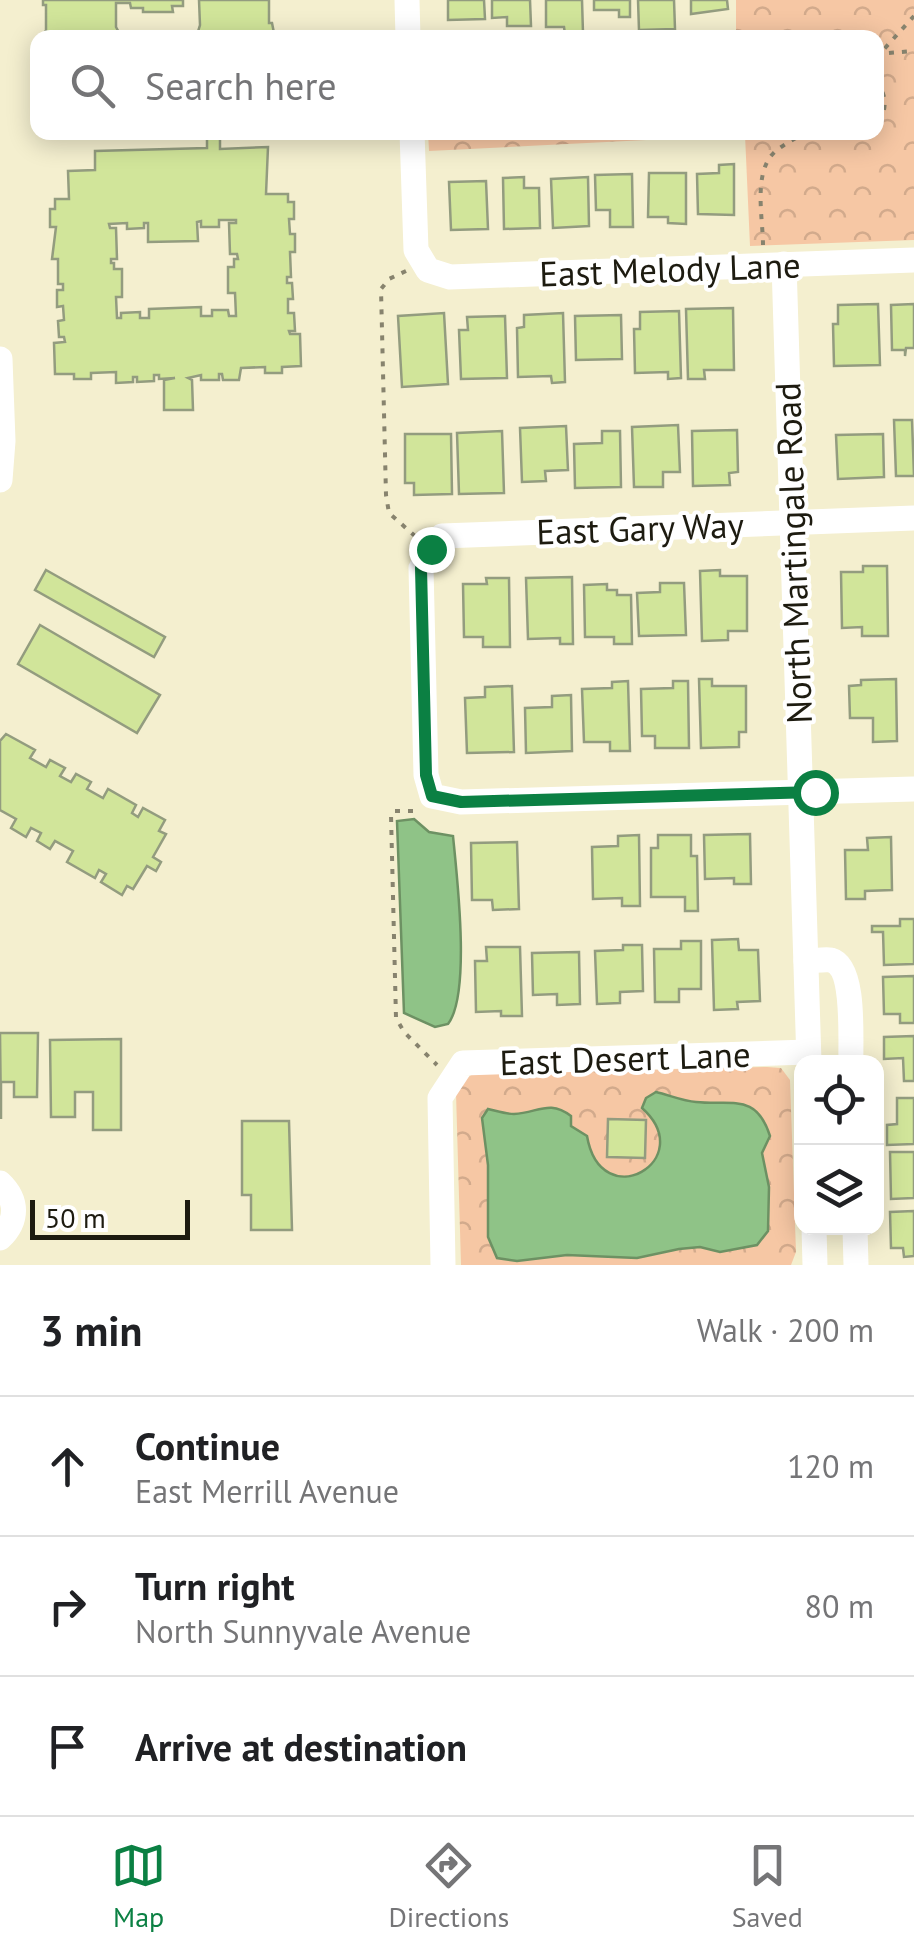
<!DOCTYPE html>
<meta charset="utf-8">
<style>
:root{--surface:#fff;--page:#f2f2f2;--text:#202124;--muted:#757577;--line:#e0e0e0;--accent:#0b8043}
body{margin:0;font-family:"PT Sans",sans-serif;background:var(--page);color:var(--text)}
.controls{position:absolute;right:30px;bottom:30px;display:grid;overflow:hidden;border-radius:20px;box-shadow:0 5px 25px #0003}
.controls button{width:90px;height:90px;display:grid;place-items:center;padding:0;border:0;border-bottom:2px solid var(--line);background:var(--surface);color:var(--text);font:50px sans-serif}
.scale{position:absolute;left:30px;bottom:25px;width:160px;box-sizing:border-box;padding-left:10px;border:5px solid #1d1b10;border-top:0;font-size:28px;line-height:35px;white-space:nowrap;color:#1d1b10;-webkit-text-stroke:8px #fff;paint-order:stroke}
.stop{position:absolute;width:30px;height:30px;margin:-22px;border:8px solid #0b8043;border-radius:50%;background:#fff}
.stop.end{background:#0b8043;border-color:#fff;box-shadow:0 2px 10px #0008}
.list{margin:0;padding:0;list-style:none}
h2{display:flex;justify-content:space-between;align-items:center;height:130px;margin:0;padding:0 40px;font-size:42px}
h2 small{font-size:32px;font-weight:400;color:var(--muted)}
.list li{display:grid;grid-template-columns:65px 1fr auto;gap:30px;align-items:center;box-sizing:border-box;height:140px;padding:0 40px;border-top:2px solid var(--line)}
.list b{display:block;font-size:38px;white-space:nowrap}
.list p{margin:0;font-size:32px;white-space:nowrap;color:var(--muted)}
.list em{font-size:32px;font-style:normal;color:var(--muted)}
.icon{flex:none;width:55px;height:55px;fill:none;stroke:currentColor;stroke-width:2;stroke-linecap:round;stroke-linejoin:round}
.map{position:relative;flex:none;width:914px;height:1265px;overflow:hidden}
.search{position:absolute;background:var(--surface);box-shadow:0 5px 25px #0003;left:30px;right:30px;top:30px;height:110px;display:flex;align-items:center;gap:25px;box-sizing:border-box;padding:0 35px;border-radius:20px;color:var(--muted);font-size:38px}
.sheet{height:550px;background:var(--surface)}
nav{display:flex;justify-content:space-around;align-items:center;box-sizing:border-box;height:140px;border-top:2px solid var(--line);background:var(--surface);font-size:28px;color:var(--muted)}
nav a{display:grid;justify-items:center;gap:5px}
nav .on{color:var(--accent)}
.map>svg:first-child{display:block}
.forest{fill:url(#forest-crowns)}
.water{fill:#8fc387;stroke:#6d9163;stroke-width:2.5}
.building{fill:#d1e59a;stroke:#939c7f;stroke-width:2.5;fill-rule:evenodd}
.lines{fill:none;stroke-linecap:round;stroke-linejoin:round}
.path{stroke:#87836e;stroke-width:4;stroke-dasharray:5 8;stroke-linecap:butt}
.street{stroke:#fff;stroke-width:25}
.route{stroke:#0b8043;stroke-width:12}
.labels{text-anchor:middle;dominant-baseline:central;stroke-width:8;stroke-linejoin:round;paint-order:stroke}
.street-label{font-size:35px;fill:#1d1b10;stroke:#fff}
</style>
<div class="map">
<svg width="914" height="1265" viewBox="0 0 914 1265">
<defs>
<pattern id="forest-crowns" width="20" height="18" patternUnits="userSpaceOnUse" patternTransform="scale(2.5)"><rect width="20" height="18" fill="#f6c7a4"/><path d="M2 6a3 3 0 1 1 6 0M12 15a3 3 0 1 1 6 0" fill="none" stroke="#d2aa8c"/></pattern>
</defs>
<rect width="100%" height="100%" fill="#f4efcf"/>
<!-- forest -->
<g class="forest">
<polygon points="736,0 914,0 914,240 750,246 745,135 429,151 428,132 876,132 876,38 736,37"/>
<polygon points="767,1067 781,1068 790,1080 796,1252 791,1265 461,1265 456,1093 465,1079 473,1074"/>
</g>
<!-- water -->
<g class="water">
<path d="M414,819L429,832L453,836C457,877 471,994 448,1024L435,1027L404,1013L397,821Z"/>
<path d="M656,1092C669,1095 683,1101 696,1102C732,1106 756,1092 770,1136L762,1153L769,1187L768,1231L757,1245L720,1252L700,1247L679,1249L637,1258L567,1255L517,1261L497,1258L488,1237V1165L482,1118L488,1109C497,1111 505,1114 514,1114C538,1113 549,1099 571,1116V1126L587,1136C601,1217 700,1160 642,1108L646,1098Z"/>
</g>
<!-- building -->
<g class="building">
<polygon points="43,0 183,0 183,6 172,6 173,12 143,12 143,8 131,8 130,3 116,3 116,27 122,38 42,38 46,30 46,5 43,5"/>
<polygon points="199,0 269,0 269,23 272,23 275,38 196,38 200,25"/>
<polygon points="448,0 484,0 485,19 448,20"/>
<polygon points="492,0 530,0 531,26 507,26 507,17 492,18"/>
<polygon points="546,0 582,0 583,33 565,34 564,27 546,27"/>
<polygon points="594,0 630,0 630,17 619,17 619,10 594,10"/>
<polygon points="638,0 674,0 675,29 639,30"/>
<polygon points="691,0 727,0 728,9 691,14"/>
<path d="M207,132H220V149L268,147L266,194H288V202H294V219H289L290,234H295V252H290L291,277H287V283H292L293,299H288V313H294L295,331H289L290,334H300L301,366L282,367V373H265V367L241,368L239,380H223L222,374H219V380H201V375L188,378L192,380L193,410H164V380L175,378L159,379V375H154V381L137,382V377H133V382L116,383V372L91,373V379H74V374H55L54,343L65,342L64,337H59L58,321L64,320L63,306L57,307V290H63V284H58V259H52L56,227H50V209H55V199H69L68,171L95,170V151L207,148ZM219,220H236V223H229L230,254H237L238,259H234V267H228V293H235L236,316H229L228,310H212V316H201V307L149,309V318H140V312L121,313V318H117L116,297H122V269H114V263H111V259H117L116,228H110L109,224L127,223V229L144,228V223H148V242L198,241L197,222L201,221V227H219Z"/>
<polygon points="734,164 734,215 698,214 697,174 719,173 719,165"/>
<polygon points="649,173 686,173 686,224 668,223 668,217 648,217"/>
<polygon points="632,174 633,227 610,227 610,210 596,210 595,175"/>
<polygon points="524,177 524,188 539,188 540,228 504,229 503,178"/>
<polygon points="588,177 589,226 553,228 551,179"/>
<polygon points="486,181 488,229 451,230 449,182"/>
<polygon points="878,304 880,365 834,366 833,324 838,324 838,305"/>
<polygon points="914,304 914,348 906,348 905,356 905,350 892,350 891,305"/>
<polygon points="733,308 734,370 704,370 705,379 688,379 686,309"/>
<polygon points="679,311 681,378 668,379 668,372 635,373 634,329 640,329 640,312"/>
<polygon points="444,313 448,384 402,387 398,316"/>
<polygon points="563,313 565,382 552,383 551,376 518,377 517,328 524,327 524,315"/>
<polygon points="621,315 622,359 576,360 575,316"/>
<polygon points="505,316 507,378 461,379 459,330 468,330 467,317"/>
<polygon points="894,420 912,420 914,476 896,476"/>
<polygon points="678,425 680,472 663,472 663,487 634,487 632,427"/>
<polygon points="566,426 568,470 545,471 546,481 522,482 520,428"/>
<polygon points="737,430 738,472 729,473 730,485 693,486 692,431"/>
<polygon points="502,431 504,493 459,494 457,433"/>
<polygon points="602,431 620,431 621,487 575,488 574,444 602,443"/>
<polygon points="405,434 451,434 452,494 414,495 414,483 405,483"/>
<polygon points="883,434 884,477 838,479 836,435"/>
<polygon points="863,566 887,566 888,636 862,636 862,627 842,628 841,572 863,572"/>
<polygon points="46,570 165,637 154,657 35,590"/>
<polygon points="720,570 720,576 747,576 747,631 728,631 728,640 702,641 700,571"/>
<polygon points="572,577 573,644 560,644 560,638 528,639 526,578"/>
<polygon points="486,578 509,578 510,647 483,647 483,637 464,637 463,584 487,584"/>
<polygon points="660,583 684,583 686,635 639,636 637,593 660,592"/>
<polygon points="607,584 607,590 617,590 617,595 631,595 632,644 614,644 614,637 585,637 584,585"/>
<polygon points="40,625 160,695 137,733 18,664"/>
<polygon points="699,679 712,679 712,686 746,686 746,732 739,732 739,747 701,748"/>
<polygon points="896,679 897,741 873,742 873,718 850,718 849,686 861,685 861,680"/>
<polygon points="628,681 630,751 610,751 610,742 584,742 582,689 612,688 612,682"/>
<polygon points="673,681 688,681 689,748 655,748 655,736 642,736 641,689 673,688"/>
<polygon points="512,686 514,752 467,753 465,698 485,697 485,687"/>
<polygon points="571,695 572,751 526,753 525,708 552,707 552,696"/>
<polygon points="6,734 35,750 30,758 46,767 50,760 65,768 60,776 71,782 76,774 91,782 87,789 103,798 108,789 136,805 132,813 138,817 143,808 165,820 159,831 166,834 153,857 161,862 156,871 147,866 133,889 127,886 122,895 101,882 106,874 99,870 95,878 67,862 73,851 55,841 50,849 37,841 41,833 31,828 26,837 11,828 16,819 0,810 0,741"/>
<polygon points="750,834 751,884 734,884 734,878 705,879 704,835"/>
<polygon points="639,835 640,906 622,906 622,898 593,899 592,847 618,846 618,836"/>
<polygon points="658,835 691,835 691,856 697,856 698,911 685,911 685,897 651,897 651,848 658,848"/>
<polygon points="891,837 892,890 865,891 865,899 846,899 845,850 868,850 867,838"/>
<polygon points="517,842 519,909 493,910 492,900 472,900 471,843"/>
<polygon points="900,919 914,919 914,964 884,965 883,932 872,932 872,926 900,926"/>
<polygon points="738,939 739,950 758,950 760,1001 737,1002 738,1009 714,1010 712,940"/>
<polygon points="681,941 701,941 701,989 679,989 679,1002 655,1002 654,949 681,949"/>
<polygon points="623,945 642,945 643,991 620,992 620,1003 597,1004 595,951 623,950"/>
<polygon points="486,947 520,947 522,1016 501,1016 501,1011 476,1012 475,961 487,961"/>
<polygon points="579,952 580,1004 557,1005 557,994 533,995 532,953"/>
<polygon points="914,976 914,1023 900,1023 900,1014 884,1014 883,977"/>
<polygon points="0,1033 38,1033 37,1097 14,1097 14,1082 1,1082 1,1119"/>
<polygon points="914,1036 914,1081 904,1081 903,1058 884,1059 884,1037"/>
<polygon points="121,1039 121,1130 93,1130 93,1092 75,1092 75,1117 51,1117 50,1040"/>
<polygon points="897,1098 914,1098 914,1144 887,1145 887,1125 897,1124"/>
<polygon points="608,1119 646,1120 645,1158 607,1157"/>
<polygon points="242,1121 289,1121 292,1230 251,1230 251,1195 242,1195"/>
<polygon points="890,1152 914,1152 914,1198 891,1199"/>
<polygon points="914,1211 914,1256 904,1257 903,1248 891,1248 890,1212"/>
</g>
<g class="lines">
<!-- path -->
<g class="path">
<polyline points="876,54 914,51"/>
<polyline points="876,58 914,16"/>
<path d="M876,81C888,96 887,112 876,127"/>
<polyline points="834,132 850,138 870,132"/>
<path d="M763,245C763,217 752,169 777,150C786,143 796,138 806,132"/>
<polyline points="406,271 389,279 381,289 386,495 389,513 415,536"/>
<polyline points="413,811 394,811 391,815 396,1018 404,1032 437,1065"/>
</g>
<!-- street -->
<g class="street">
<polyline points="407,0 408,38"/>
<polyline points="412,132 416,250 428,270 450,277 914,260"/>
<polyline points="784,264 809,1062"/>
<polyline points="0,359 3,441 0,480"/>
<polyline points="914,518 442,536 421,568 426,775 432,796 461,802 914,789"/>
<path d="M806,961C813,961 824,959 831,960C856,967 850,1041 851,1062"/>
<path d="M0,1183C18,1200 18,1221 0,1238"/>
<polyline points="814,1228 815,1265"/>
<polyline points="855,1228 856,1265"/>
<polyline points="443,1265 440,1098 463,1063 808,1052"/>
</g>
</g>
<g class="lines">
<!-- route -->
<polyline class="route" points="431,549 421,568 426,775 432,796 461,802 815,792"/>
</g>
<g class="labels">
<!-- street labels -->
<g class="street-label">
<text transform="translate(670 269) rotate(-2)">East Melody Lane</text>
<text transform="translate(640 528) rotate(-2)">East Gary Way</text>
<text transform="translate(793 553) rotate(-92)">North Martingale Road</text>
<text transform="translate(625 1058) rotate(-2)">East Desert Lane</text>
</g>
</g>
</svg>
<div class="controls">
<button><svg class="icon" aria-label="locate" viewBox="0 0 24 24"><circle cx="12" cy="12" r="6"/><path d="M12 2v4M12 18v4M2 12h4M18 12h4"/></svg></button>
<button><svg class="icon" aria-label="layers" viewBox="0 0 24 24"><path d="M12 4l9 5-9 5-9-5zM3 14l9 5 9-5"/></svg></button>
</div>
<div class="scale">50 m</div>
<div class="stop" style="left:815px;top:792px"></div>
<div class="stop end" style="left:431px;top:549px"></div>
<div class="search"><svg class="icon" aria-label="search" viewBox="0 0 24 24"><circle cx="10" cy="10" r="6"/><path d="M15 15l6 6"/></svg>Search here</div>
</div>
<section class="sheet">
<h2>3 min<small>Walk · 200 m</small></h2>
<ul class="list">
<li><svg class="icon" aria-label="ahead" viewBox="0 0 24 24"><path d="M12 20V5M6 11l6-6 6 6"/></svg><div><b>Continue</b><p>East Merrill Avenue</p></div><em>120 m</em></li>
<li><svg class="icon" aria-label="right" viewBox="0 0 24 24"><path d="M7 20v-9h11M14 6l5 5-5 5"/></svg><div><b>Turn right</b><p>North Sunnyvale Avenue</p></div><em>80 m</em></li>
<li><svg class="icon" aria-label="arrive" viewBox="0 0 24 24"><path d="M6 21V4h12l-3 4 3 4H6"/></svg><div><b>Arrive at destination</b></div></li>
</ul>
</section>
<nav>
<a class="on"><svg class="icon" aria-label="map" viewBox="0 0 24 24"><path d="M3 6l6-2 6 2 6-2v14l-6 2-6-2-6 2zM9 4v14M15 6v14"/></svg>Map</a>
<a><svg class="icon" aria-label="directions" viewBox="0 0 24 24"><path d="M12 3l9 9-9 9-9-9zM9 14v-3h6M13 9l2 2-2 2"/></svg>Directions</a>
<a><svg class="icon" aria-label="saved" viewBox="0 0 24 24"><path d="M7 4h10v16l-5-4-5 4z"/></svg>Saved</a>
</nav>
